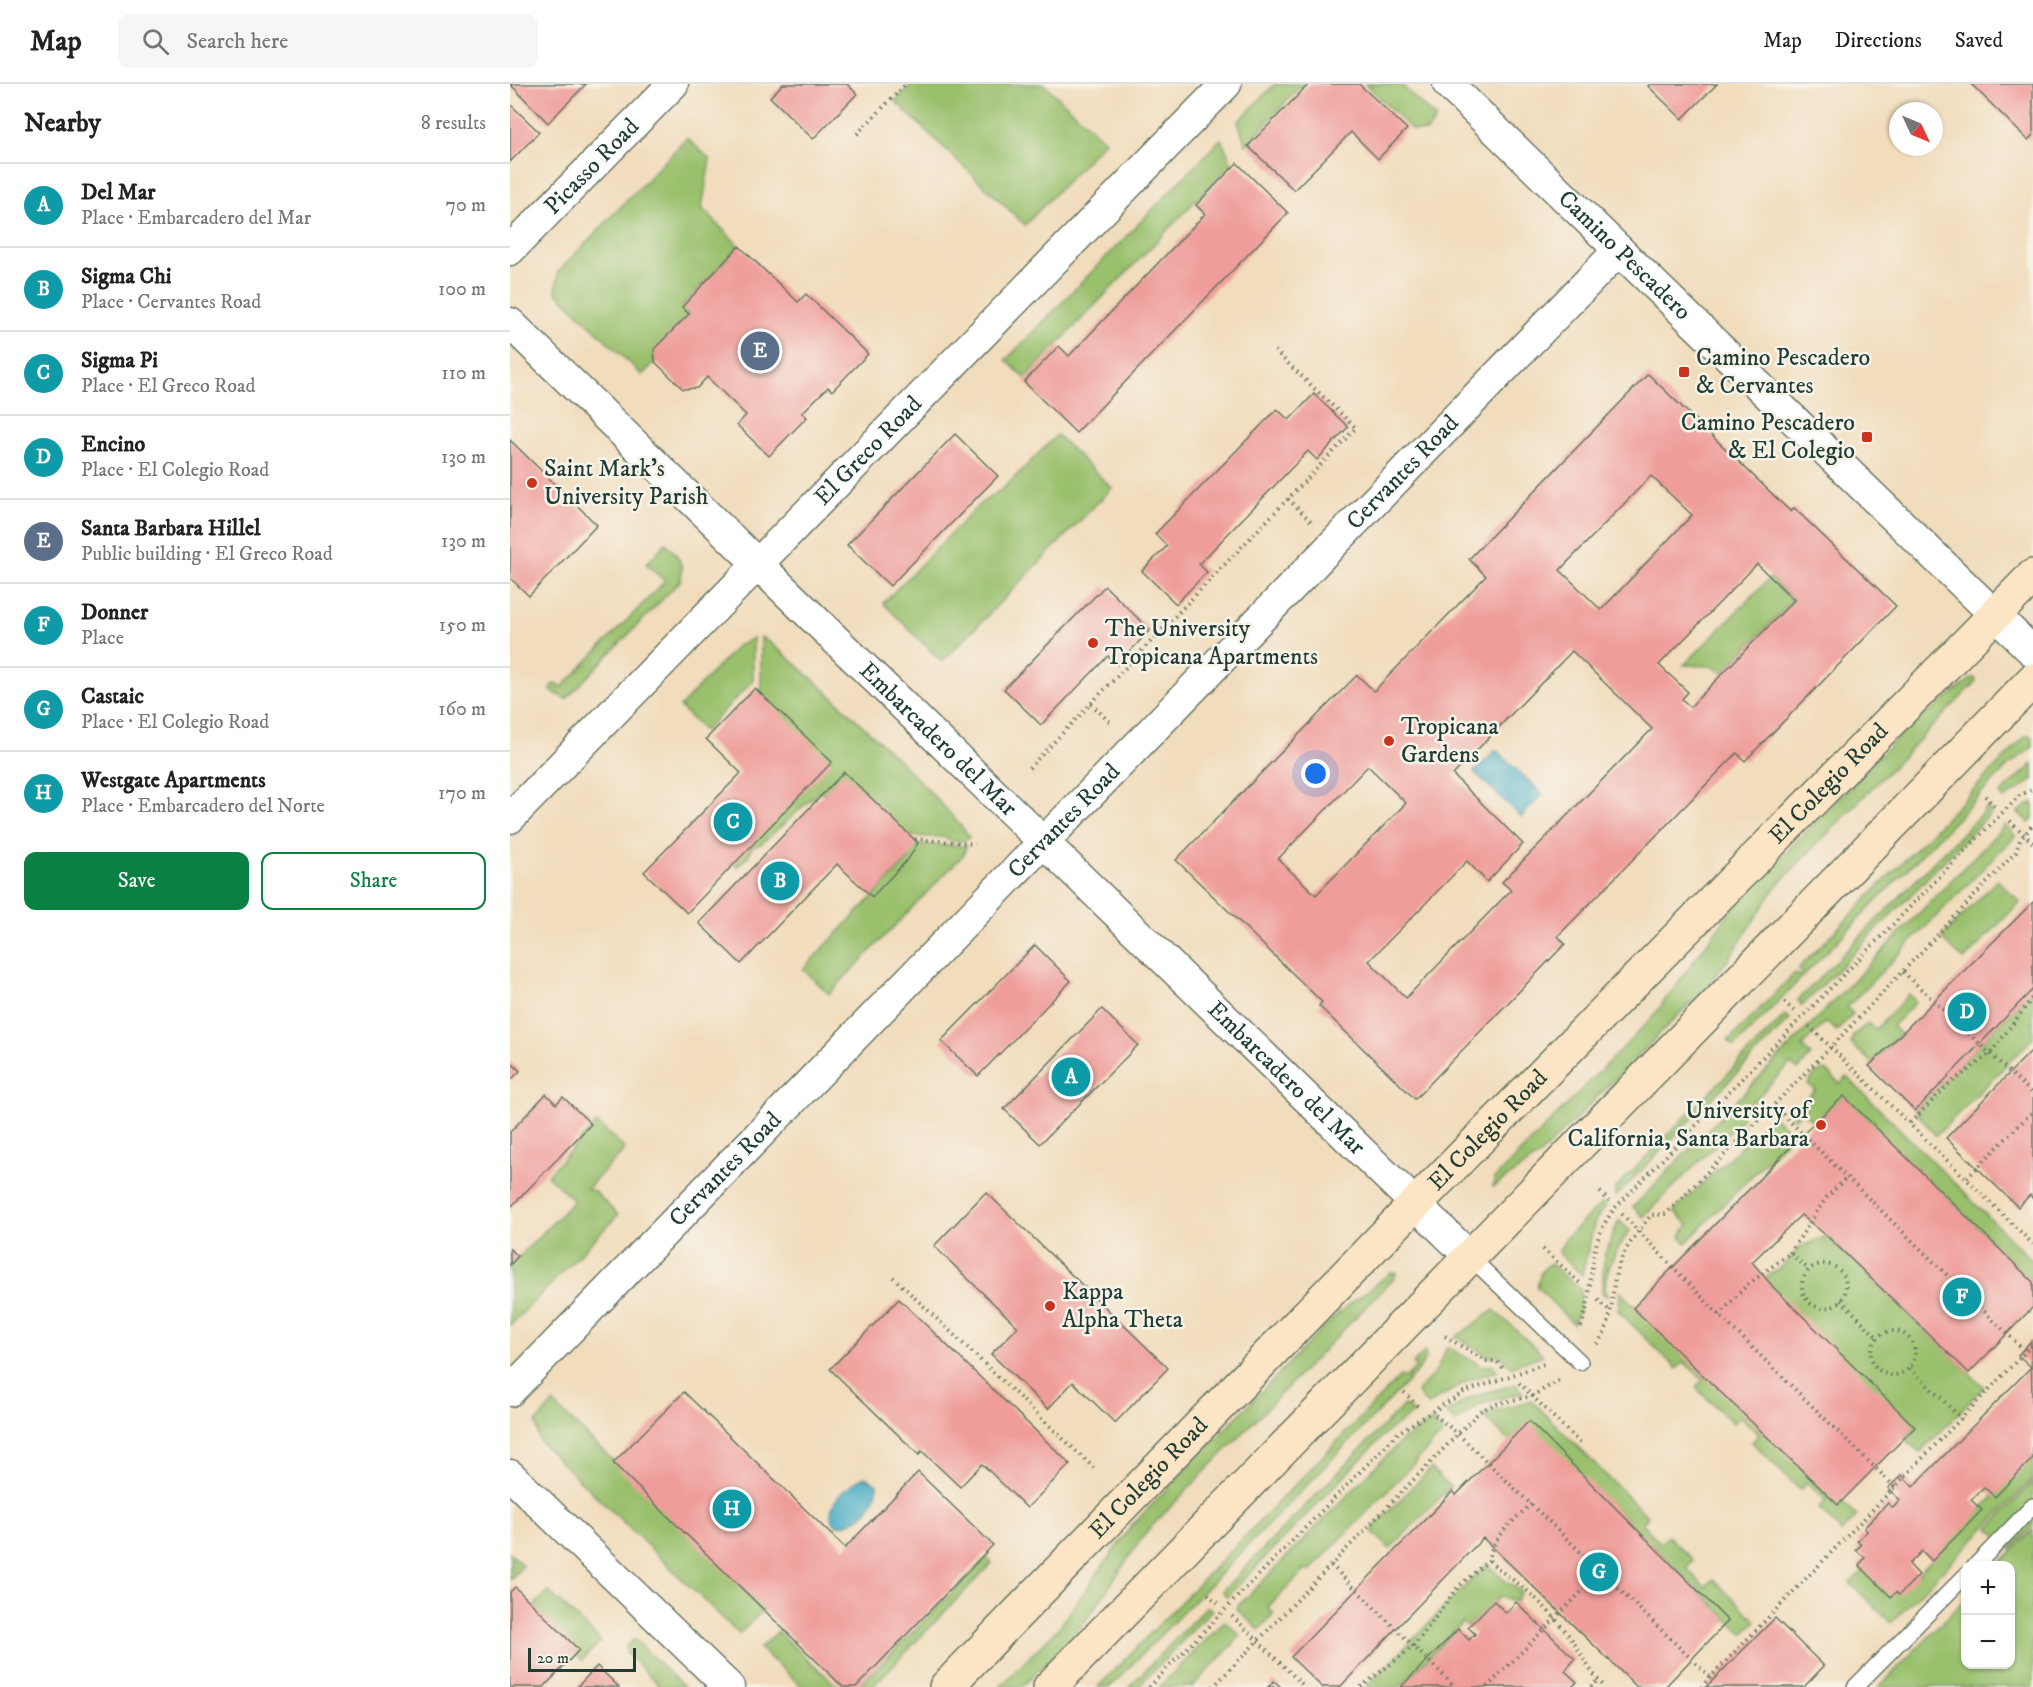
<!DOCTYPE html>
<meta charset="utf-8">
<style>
:root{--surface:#fff;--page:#f6f6f6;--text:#222;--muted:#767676;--line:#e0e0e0;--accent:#0b8043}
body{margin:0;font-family:"IM FELL DW Pica",serif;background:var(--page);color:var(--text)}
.controls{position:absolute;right:18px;bottom:18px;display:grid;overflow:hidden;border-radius:12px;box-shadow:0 2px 4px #0004}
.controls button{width:54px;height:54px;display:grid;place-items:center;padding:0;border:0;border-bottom:2px solid var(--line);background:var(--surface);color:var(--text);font:30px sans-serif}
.compass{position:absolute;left:1379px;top:18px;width:54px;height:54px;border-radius:50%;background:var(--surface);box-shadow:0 2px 4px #0004;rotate:134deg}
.scale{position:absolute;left:18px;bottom:15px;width:108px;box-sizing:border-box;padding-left:6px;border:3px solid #1f3d34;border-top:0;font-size:16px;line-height:21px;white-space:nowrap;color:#1f3d34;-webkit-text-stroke:4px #f7f3e8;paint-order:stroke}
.you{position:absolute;left:806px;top:690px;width:21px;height:21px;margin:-15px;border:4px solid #fff;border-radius:50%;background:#1a73e8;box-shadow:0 0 0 9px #1a73e833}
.badge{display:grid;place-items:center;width:39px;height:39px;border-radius:50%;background:var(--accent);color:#fff;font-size:20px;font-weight:700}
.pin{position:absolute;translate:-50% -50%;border:3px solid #fff;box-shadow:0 2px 6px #0006}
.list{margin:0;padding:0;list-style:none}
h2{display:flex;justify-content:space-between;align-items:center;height:78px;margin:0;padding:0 24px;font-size:26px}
h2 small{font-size:20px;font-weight:400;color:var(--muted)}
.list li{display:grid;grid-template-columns:39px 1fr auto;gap:18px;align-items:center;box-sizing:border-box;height:84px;padding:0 24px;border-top:2px solid var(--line)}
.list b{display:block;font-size:22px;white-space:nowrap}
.list p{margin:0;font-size:20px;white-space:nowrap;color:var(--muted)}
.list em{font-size:20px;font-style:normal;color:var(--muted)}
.actions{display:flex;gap:12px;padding:18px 24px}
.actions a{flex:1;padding:14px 0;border:2px solid var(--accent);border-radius:12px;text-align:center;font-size:21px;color:var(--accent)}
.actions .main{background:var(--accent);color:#fff}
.icon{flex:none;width:33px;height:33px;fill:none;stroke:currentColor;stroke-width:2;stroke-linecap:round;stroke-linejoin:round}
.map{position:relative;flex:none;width:1523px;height:1603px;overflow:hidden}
header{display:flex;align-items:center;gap:36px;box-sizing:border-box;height:84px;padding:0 30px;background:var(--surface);border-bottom:2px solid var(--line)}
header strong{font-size:28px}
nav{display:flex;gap:33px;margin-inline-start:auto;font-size:21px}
.search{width:420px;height:54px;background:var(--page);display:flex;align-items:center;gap:15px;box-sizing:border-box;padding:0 21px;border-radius:12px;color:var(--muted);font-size:22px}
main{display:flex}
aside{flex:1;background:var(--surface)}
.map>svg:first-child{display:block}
.green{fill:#99c06c;stroke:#5c7e50;stroke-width:1.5}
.water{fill:#44abc4;stroke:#32747c;stroke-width:1.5}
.building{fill:#ef9d9a;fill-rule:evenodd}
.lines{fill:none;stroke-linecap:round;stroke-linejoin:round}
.service-casing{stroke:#687563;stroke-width:18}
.minor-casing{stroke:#687563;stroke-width:33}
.secondary-casing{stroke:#687563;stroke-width:36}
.path{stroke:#687563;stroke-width:4;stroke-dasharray:1.5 4.5;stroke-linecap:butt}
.service{stroke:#fff;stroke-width:15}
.minor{stroke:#fff;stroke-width:30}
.secondary{stroke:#fce5c4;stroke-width:33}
.poi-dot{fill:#c8321e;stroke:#f7f3e8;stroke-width:2}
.labels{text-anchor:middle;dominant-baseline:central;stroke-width:5;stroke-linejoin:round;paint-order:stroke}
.street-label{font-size:24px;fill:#1f3d34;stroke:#f7f3e8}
.poi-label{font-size:24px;fill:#1f3d34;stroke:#f7f3e8;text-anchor:start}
</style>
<header>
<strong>Map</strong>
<div class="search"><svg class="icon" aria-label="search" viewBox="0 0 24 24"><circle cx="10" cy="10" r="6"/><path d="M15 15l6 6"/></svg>Search here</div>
<nav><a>Map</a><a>Directions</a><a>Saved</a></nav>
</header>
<main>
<aside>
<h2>Nearby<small>8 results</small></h2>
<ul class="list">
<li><span class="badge" style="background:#0f9aa8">A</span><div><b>Del Mar</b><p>Place · Embarcadero del Mar</p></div><em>70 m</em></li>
<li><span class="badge" style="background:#0f9aa8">B</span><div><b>Sigma Chi</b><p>Place · Cervantes Road</p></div><em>100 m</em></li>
<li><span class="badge" style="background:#0f9aa8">C</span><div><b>Sigma Pi</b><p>Place · El Greco Road</p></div><em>110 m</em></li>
<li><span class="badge" style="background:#0f9aa8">D</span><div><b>Encino</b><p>Place · El Colegio Road</p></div><em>130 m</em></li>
<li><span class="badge" style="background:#5c6f8a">E</span><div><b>Santa Barbara Hillel</b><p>Public building · El Greco Road</p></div><em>130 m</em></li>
<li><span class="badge" style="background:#0f9aa8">F</span><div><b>Donner</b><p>Place</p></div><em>150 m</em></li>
<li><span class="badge" style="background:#0f9aa8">G</span><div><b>Castaic</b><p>Place · El Colegio Road</p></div><em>160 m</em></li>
<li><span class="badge" style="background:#0f9aa8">H</span><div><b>Westgate Apartments</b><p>Place · Embarcadero del Norte</p></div><em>170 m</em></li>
</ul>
<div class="actions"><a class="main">Save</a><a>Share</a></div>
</aside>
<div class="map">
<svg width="1523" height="1603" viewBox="0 0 1523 1603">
<rect width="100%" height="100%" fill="#f7f3e8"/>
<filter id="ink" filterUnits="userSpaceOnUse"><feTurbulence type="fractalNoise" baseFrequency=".0167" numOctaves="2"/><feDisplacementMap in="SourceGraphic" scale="12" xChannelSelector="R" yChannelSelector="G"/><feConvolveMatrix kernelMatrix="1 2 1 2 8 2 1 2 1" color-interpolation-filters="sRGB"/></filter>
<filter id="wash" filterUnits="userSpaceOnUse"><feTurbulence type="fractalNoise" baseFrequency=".008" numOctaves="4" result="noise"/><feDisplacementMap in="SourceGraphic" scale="24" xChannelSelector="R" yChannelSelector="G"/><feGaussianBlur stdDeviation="1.35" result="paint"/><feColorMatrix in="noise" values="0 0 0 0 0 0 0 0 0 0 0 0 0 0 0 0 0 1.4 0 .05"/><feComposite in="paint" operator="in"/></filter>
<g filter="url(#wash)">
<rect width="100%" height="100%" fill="#f1dcbb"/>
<!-- green -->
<g class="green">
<polygon points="402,0 534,0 595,57 515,141 385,17"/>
<polygon points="765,0 793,0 736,61 728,38"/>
<polygon points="856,0 890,0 926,34 917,48 902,46"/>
<polygon points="177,54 200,75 192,124 229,162 172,222 179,230 145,265 145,278 132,291 46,208 48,188"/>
<polygon points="711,55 722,79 515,294 496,276"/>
<polygon points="547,351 602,404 432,578 373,519 471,419 494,404"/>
<path d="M156,459C167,471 176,480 170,497L56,615L41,607L42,601L47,600L52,603L155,497L136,480Z"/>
<polygon points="1260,494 1283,516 1212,589 1202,582 1174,581"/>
<path d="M251,553C275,564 452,733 459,754C452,759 439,758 432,753L389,752L310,707L251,760L242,763L238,772L227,783L216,771L251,613Z"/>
<polygon points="243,554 243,597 194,647 170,623 227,562"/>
<polygon points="1462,594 1465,594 1466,598 1267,801 1218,876 1199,900 1029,1072 983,1103 985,1094 1142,934 1225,821 1392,649"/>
<polygon points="1516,652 1523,653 1523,663 1498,682 1224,963 1218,957 1285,889 1288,892 1292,888 1288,885"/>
<polygon points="1523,680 1523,696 1494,715 1490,710"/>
<polygon points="1523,718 1523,735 1519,739 1508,728"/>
<polygon points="1478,723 1482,728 1292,922 1288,916"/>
<polygon points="1495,741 1505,752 1337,923 1343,930 1327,947 1316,938 1292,962 1301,971 1288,986 1280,980 1230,1031 1232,1035 1133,1133 1123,1123"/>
<polygon points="404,760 456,762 454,770 319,910 293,885 399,775"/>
<polygon points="1487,796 1510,818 1454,876 1431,854"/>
<polygon points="1523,905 1523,954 1426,1052 1405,1027"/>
<polygon points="1399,910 1406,918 1382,942 1390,950 1362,979 1341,960 1343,952 1358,939 1365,946"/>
<polygon points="1275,931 1280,935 1106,1112 1104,1106"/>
<polygon points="1316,986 1330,1000 1337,993 1523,1177 1523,1198 1334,1013 1305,1038 1291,1028 1284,1035 1281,1030 1305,1006 1298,1000 1306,989"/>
<polygon points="1263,1032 1276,1044 1268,1049 1276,1057 1176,1159 1170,1153 1178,1141 1164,1127"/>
<polygon points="87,1039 115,1065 77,1105 84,1107 108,1131 0,1242 0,1182 64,1117 37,1091"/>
<polygon points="1092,1119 1096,1122 1085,1137 1072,1191 1048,1168 1056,1154"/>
<path d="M1109,1136L1120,1147C1107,1164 1090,1190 1097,1212L1092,1209L1094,1172Z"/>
<polygon points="1317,1152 1474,1303 1410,1369 1395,1354 1405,1343 1217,1222 1275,1180 1290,1163"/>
<polygon points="1040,1179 1071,1206 1069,1226 1063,1240 1027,1203 1031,1188"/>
<path d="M881,1189H886L885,1193L641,1443C618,1471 601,1503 579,1532C560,1558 534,1580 512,1603H490L550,1542L622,1441L810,1247L832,1226Z"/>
<polygon points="1110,1208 1347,1432 1331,1448 1309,1424 1316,1416 1297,1399 1290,1406 1242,1358 1249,1350 1230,1333 1223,1339 1186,1304 1193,1296 1174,1278 1167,1285 1108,1227"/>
<polygon points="984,1226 1033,1271 1001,1283 989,1271 979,1273 946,1253"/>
<polygon points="937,1263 972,1282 983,1281 988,1287 959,1296 917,1321 907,1308 926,1287"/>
<polygon points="915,1267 916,1274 909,1286 600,1603 588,1603 891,1292 895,1294 906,1283 903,1280"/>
<polygon points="1005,1300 1013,1308 970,1320 946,1338 936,1329 960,1314"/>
<polygon points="1021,1316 1138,1433 1132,1440 1151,1459 1158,1452 1183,1476 1176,1484 1195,1503 1203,1495 1246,1537 1233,1550 1019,1340 1001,1359 972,1331"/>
<polygon points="43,1319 256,1523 229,1550 29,1357 26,1339"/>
<polygon points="894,1321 904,1329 877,1348 717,1513 712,1507"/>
<polygon points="922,1337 934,1348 799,1488 796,1485 758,1523 764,1530 749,1546 726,1524 892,1356"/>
<polygon points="1523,1372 1523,1395 1381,1539 1340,1499 1358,1482 1392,1506"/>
<polygon points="921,1384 940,1403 880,1465 863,1448 863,1444"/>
<polygon points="1523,1398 1523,1442 1501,1465 1479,1444"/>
<polygon points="1523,1446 1523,1603 1369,1603 1455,1515 1456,1580 1500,1580 1500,1482 1488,1481"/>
<polygon points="0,1469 13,1482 0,1495"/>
<polygon points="477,1474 482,1479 362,1603 348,1603"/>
<polygon points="978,1481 995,1497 1011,1507 1006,1518 991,1512 958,1543 952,1539 890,1603 856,1603 973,1484"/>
<polygon points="39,1508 91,1557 72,1576 30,1534 26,1519"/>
<polygon points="697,1522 702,1526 628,1603 619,1603"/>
<polygon points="715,1537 731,1552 682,1603 649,1603"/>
<polygon points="268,1548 328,1603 293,1603 249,1564"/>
<polygon points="124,1555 174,1603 151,1603 117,1570 116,1563"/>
</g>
<!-- water -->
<g class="water">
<polygon points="986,666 1033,710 1011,733 964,688"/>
<path d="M355,1393L367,1400C369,1420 346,1443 326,1441C310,1423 339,1399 355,1393Z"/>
</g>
<g id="blocks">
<!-- building -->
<g class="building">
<polygon points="0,0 76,0 38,39"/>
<polygon points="273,0 337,0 347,10 303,55 260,13"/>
<polygon points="799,0 849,0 897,45 868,75 841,48 784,106 738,62"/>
<polygon points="1140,0 1207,0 1172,35 1138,2"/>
<polygon points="1461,0 1523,0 1523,51 1518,56"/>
<polygon points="0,20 29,48 0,78"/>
<polygon points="727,79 778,129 566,349 514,298 549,262 559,272 695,130 686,121"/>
<polygon points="229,162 288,218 296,210 358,270 322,307 318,303 292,329 297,333 259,372 227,341 236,331 197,293 187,304 173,305 145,278 144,265 179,230 172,223"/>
<path d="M1138,290L1281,428L1284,424L1386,522L1235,677L1227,669L1048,852L1055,860L905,1015L809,922L812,918L666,776L847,591L864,607L976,492L959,475ZM1141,392L1182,431L1091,526L1050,486ZM1247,480L1284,516L1180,623L1172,615L1178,608L1149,581ZM1062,567L1142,645L992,798L1001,806L896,914L859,877L957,777L977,798L1013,760L943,691ZM858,682L896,719L806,811L768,775Z"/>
<polygon points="804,310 838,343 807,376 798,367 689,480 697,488 666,520 632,487 657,462 645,450 767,325 779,336"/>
<polygon points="445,350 488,392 380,502 337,461"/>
<polygon points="0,356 87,441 19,512 0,494"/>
<polygon points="595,502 640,546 607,581 598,572 531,641 494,605"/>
<polygon points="245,604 322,678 177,829 134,788 231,689 196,655"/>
<polygon points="334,688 408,759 399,774 362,813 327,780 231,880 189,839"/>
<polygon points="1523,818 1523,905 1405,1027 1359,982"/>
<polygon points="525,861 561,897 468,992 431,957"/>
<polygon points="592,925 628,961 530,1060 494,1025"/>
<polygon points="1523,965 1523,1115 1520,1111 1508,1123 1436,1054"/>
<polygon points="0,977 10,987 0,997"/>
<polygon points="36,1010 46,1020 53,1013 81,1040 0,1124 0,1048"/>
<polygon points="1334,1012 1523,1198 1523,1223 1459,1289 1317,1152 1291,1131 1242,1178 1264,1204 1405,1343 1328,1421 1123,1224 1305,1038"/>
<polygon points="476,1108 658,1284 605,1339 563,1298 538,1325 481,1270 508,1243 424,1162"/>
<polygon points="0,1165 8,1172 0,1181"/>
<polygon points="389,1215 560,1380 517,1424 472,1380 450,1403 412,1367 409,1371 320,1285"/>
<polygon points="1521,1257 1523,1374 1485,1413 1474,1403 1461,1416 1472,1426 1422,1477 1412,1467 1399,1480 1409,1491 1389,1511 1386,1508 1381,1513 1349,1481 1355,1474 1346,1466 1351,1461 1347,1457 1357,1447 1354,1444 1378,1419 1383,1424 1390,1416 1378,1404 1392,1391 1403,1403 1521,1283 1508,1271"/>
<polygon points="174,1308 335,1464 408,1388 483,1461 346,1603 333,1603 103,1379"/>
<polygon points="1019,1337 1218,1537 1155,1603 1127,1603 973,1454 830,1603 812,1603 781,1573 943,1407 946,1411"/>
<polygon points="5,1503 69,1566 34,1603 0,1603 0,1508"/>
<polygon points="984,1517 996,1529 1006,1518 1065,1575 1055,1587 1067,1598 1062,1603 891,1603 948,1545 959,1556 965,1550 958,1543"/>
<polygon points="1265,1534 1314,1582 1294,1603 1196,1603"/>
<polygon points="87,1582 109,1603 67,1603"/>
<polygon points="764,1597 771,1603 758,1603"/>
</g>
</g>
</g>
<g filter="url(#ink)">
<use href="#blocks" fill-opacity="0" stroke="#687563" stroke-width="1.5"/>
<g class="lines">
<defs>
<g id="service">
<polyline points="960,1173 1070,1278"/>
<polyline points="1465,1482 1523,1422"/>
<polyline points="1345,1603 1456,1491"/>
</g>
<g id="minor">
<path id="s1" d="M938,0L1523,568"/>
<path id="s2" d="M0,166L163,0"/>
<path id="s3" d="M0,239L960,1173"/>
<path id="s4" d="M0,734L716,0"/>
<path id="s5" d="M0,1307L1109,166"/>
<polyline points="0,1391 219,1603"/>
</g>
<g id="secondary">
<path id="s6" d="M436,1603L872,1154L1523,492"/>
<polyline points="540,1603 1523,596"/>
</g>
</defs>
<!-- service casing -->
<use href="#service" class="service-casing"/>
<!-- minor casing -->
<use href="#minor" class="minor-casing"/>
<!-- secondary casing -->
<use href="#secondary" class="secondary-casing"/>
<!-- path -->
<g class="path">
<polyline points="347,50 396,0"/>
<polyline points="778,415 801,437"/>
<polyline points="581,620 602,640"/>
<polyline points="519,684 846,344 764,266"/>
<polyline points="1475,712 1484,722"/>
<polyline points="1500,737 1523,759"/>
<polyline points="405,755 465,760"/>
<polyline points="1393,888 1523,1010"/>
<polyline points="1274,918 1285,928"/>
<polyline points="1299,942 1523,1160"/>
<polyline points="1264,1022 1516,1268"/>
<polyline points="1400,1039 1439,1000 1480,970 1523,913"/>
<polyline points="1457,1094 1523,1027"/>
<polyline points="1090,1108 1099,1117"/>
<polyline points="1112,1130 1209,1231 1386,1404"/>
<polyline points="1033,1165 1071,1200"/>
<polyline points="1280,1169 1316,1114 1337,1093"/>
<circle cx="1314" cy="1202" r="22"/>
<polyline points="383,1193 584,1384"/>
<polyline points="1088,1216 1101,1228"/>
<polyline points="1331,1216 1367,1253"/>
<polyline points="1209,1231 1236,1202 1280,1169 1299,1186"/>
<path d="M1071,1243C1087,1201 1073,1162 1106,1123L1492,729L1509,712L1523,705"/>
<circle cx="1383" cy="1269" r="22"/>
<polyline points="935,1252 975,1277 986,1277 993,1284"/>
<path d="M1087,1260C1106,1236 1099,1210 1108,1183C1114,1164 1129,1147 1141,1131L1156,1130L1321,963L1506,768L1510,756L1523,740"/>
<polyline points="1400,1284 1452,1335"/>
<polyline points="1009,1299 1071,1360"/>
<polyline points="894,1308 910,1325"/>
<polyline points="925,1331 947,1349 1200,1593"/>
<path d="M1021,1420C1006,1435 981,1453 979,1476C992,1490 1008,1498 1022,1511C1034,1522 1047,1536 1057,1549C1071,1567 1078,1587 1095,1603"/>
<polyline points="821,1481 945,1603"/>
<polyline points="698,1510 708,1519"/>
<polyline points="722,1532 795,1603"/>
<polyline points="639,1603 889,1348 954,1308 1034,1280"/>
<polyline points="703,1603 970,1327 985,1320 1022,1312 1052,1295"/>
<polyline points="851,1603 904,1562 948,1503 979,1476"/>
<polyline points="977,1603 1091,1488"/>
<polyline points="1081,1603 1088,1596"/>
<polyline points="1191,1603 1523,1260"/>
</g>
<!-- service -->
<use href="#service" class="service"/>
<!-- minor -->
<use href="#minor" class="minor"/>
<!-- secondary -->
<use href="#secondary" class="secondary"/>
</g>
</g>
<!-- markers -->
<g class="poi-dot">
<rect x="1168" y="282" width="12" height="12" rx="3"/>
<rect x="1351" y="347" width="12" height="12" rx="3"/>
<circle cx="22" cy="399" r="6"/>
<circle cx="583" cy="559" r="6"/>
<circle cx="879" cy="657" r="6"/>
<circle cx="1311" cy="1041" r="6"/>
<circle cx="540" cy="1222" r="6"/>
</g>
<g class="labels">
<!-- street labels -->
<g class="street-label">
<text stroke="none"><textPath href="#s2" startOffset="117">Picasso Road</textPath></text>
<text stroke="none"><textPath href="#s1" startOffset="246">Camino Pescadero</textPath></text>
<text stroke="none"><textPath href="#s4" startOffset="513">El Greco Road</textPath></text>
<text stroke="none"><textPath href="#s5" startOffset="1281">Cervantes Road</textPath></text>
<text stroke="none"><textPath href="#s3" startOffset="597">Embarcadero del Mar</textPath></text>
<text stroke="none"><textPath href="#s6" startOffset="1263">El Colegio Road</textPath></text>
<text stroke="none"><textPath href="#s5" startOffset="795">Cervantes Road</textPath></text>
<text stroke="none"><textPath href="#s3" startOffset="1083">Embarcadero del Mar</textPath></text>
<text stroke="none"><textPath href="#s6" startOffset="777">El Colegio Road</textPath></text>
<text stroke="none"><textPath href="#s5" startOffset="309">Cervantes Road</textPath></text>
<text stroke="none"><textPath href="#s6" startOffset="291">El Colegio Road</textPath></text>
</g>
<!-- poi labels -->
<g class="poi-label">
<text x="1186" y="274">Camino Pescadero<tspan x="1186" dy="28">&amp; Cervantes</tspan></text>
<text x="1345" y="339" text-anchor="end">Camino Pescadero<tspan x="1345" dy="28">&amp; El Colegio</tspan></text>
<text x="34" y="385">Saint Mark's<tspan x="34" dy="28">University Parish</tspan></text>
<text x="595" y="545">The University<tspan x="595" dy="28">Tropicana Apartments</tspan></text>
<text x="891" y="643">Tropicana<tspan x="891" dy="28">Gardens</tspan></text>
<text x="1299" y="1027" text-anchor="end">University of<tspan x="1299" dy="28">California, Santa Barbara</tspan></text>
<text x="552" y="1208">Kappa<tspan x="552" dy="28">Alpha Theta</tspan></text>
</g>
</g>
</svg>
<div class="controls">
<button>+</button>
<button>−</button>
</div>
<svg class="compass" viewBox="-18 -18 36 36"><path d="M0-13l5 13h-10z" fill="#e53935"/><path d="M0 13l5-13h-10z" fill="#767676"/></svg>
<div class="scale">20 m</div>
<div class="you"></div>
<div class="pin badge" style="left:561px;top:993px;background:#0f9aa8">A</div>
<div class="pin badge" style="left:270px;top:797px;background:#0f9aa8">B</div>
<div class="pin badge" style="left:223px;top:738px;background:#0f9aa8">C</div>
<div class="pin badge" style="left:1457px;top:928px;background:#0f9aa8">D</div>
<div class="pin badge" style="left:250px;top:267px;background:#5c6f8a">E</div>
<div class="pin badge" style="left:1452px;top:1213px;background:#0f9aa8">F</div>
<div class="pin badge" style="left:1089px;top:1488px;background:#0f9aa8">G</div>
<div class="pin badge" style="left:222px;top:1425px;background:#0f9aa8">H</div>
</div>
</main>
